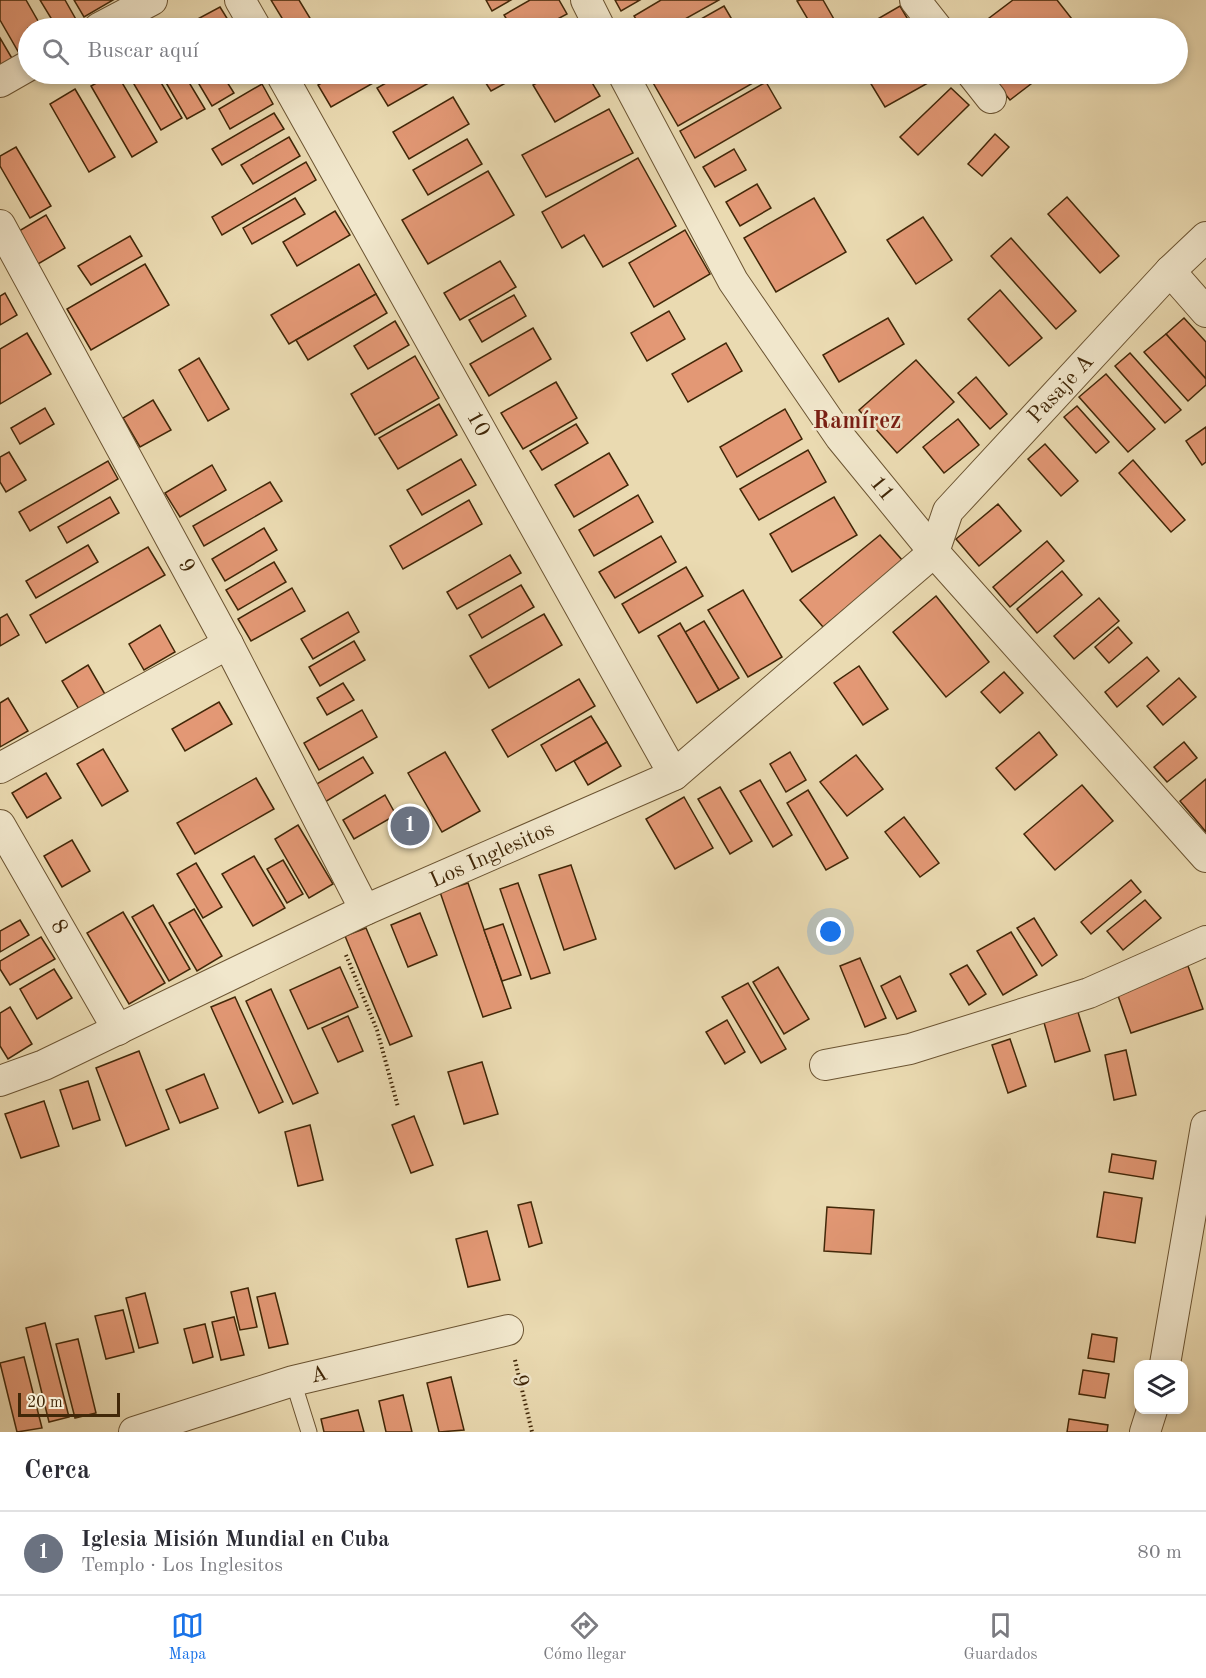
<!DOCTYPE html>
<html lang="es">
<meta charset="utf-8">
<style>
:root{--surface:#fff;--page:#f7f7f7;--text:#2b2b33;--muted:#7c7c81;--line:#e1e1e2;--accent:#1a73e8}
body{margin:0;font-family:"Old Standard TT",serif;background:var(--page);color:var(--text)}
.controls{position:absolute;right:18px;bottom:18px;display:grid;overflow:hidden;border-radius:12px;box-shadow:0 3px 9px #0003}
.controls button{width:54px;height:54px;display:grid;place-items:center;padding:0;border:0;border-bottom:2px solid var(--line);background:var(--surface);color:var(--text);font:30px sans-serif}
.scale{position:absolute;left:18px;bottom:15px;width:102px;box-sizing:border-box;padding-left:6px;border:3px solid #412708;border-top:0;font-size:16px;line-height:21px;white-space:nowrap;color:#412708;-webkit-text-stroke:4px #f1e7cc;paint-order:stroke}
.you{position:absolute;left:831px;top:932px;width:21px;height:21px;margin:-15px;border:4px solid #fff;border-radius:50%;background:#1a73e8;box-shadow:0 0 0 9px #1a73e833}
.badge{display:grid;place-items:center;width:39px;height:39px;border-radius:50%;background:var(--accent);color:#fff;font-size:20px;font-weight:700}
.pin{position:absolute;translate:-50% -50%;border:3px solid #fff;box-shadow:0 2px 6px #0006}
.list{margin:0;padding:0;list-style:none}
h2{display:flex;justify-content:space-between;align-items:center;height:78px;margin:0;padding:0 24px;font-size:26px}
h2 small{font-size:20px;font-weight:400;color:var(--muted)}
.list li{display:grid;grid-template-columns:39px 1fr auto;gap:18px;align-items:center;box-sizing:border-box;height:84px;padding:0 24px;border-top:2px solid var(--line)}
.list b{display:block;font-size:22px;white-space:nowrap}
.list p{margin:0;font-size:20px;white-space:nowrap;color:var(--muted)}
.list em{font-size:20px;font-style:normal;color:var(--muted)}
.icon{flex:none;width:33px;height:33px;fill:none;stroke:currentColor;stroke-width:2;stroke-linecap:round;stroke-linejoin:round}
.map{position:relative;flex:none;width:1206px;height:1432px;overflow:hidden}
.search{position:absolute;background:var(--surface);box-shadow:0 3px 9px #0003;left:18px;right:18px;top:18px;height:66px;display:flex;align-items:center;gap:15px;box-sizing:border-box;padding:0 21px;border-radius:33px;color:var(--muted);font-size:22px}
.sheet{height:162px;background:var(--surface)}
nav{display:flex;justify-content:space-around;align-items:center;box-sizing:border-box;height:84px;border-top:2px solid var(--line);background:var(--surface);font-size:16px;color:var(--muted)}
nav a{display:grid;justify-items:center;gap:3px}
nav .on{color:var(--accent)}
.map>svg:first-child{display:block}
.building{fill:#e39875;stroke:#412708;stroke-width:1.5}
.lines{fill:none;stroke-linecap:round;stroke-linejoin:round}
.lane-casing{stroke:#6b5432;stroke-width:17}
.street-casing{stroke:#6b5432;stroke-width:32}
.path{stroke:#412708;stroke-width:4;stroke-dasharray:1.5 3;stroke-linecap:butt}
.lane{stroke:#f1e7cc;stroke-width:15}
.street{stroke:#f1e7cc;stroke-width:30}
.labels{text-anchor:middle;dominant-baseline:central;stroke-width:5;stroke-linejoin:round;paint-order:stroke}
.street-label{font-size:22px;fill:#412708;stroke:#f1e7cc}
.neighbourhood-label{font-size:24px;font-weight:bold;fill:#7a1f14;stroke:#f1e7cc}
</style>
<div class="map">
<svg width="1206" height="1432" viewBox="0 0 1206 1432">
<rect width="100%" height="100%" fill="#eadab1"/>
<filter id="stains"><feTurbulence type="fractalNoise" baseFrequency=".00333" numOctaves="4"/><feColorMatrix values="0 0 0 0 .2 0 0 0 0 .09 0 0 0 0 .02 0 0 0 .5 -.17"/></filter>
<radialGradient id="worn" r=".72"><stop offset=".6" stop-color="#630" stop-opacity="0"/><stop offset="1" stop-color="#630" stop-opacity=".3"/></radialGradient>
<!-- building -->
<g class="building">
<polygon points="0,0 26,0 42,28 28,28 28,48 19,53 0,20"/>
<polygon points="40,0 65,0 78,23 69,28 57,28"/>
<polygon points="74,0 113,0 84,17"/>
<polygon points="271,0 299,0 316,28 288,28"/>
<polygon points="486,0 511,0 492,11"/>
<polygon points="530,0 559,0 567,14 541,28 512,28 504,15"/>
<polygon points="615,0 640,0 621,11"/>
<polygon points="661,0 719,0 669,28 642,28 634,16"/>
<polygon points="800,0 823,0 839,28 813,28 797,1"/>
<polygon points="1013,0 1057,0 1079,28 976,28"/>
<polygon points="724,6 737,28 685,28"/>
<polygon points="900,6 913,28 862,28"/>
<polygon points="220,7 233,28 196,28 192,22"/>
<polygon points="0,38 13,60 0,68"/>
<polygon points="113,74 117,74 157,142 132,157 91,86"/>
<polygon points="128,74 156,74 182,118 161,130"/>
<polygon points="161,74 184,74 205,109 187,119"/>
<polygon points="193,74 222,74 234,93 212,106"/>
<polygon points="337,74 389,74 331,107 318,85"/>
<polygon points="402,74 430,74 434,80 388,106 377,88"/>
<polygon points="480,74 522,74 491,91"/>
<polygon points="553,74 587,74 600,96 555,122 533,85"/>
<polygon points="648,74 764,74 765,76 678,126"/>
<polygon points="865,74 944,74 885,107"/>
<polygon points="989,74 1044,74 1010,100"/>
<polygon points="766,82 781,108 695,158 680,131"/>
<polygon points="262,84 273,104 230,129 219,109"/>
<polygon points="951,88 969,105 918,155 900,137"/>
<polygon points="75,89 115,157 89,172 50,104"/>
<polygon points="453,97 469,124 409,159 393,132"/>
<polygon points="609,109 633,153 546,197 522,155"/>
<polygon points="274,113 284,129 222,165 212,149"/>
<polygon points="995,134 1009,147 982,176 968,164"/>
<polygon points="289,137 300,156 253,184 241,165"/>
<polygon points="467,139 482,164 428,195 413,170"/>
<polygon points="16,147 51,206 30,218 0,166 0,156"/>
<polygon points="734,149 746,170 715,187 703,167"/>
<polygon points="638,158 676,226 603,267 584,235 562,248 542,212"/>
<polygon points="306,162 316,180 222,235 212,217"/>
<polygon points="488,171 514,215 428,264 402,220"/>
<polygon points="757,184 771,208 740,226 726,202"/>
<polygon points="1067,197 1119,256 1100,273 1048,214"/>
<polygon points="295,198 305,214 252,244 243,228"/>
<polygon points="814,198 846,252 776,292 744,238"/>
<polygon points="335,211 350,235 297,266 283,242"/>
<polygon points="46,215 65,248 38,264 19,231"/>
<polygon points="923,217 952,260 916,284 887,240"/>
<polygon points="685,230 710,274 654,307 629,263"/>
<polygon points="130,236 142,256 91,285 78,266"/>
<polygon points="1011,238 1076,311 1056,329 991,256"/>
<polygon points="500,261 516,287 460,320 444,293"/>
<polygon points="145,264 169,305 91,350 67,309"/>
<polygon points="359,264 376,294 289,344 271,315"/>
<polygon points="1000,290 1042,338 1009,366 968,319"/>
<polygon points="5,293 17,315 0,325 0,296"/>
<polygon points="376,294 387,313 308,360 296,340"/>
<polygon points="514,295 526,316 482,342 469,320"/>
<polygon points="669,311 685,339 647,361 631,333"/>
<polygon points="888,318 904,344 839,382 823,355"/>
<polygon points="1184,318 1206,342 1206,379 1166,334"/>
<polygon points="395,321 409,345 368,369 354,346"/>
<polygon points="533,328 551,359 489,396 470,364"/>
<polygon points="27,333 51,374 0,404 0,349"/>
<polygon points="1166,334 1206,379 1206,385 1188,401 1144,352"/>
<polygon points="726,343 742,371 688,402 672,374"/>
<polygon points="1130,353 1181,410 1165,423 1115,366"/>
<polygon points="415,356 439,398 375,435 351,394"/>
<polygon points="199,358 229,409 208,421 179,370"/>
<polygon points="916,360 954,402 897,453 859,410"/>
<polygon points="1106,374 1155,429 1128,452 1079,397"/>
<polygon points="976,377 1007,414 990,429 958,393"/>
<polygon points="556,382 577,418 523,449 501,413"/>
<polygon points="153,400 171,430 140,447 123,418"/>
<polygon points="439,404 457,435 398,469 379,438"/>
<polygon points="1077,406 1109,442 1096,453 1064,417"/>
<polygon points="45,408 54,424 20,444 11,428"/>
<polygon points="785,409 802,439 737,477 720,447"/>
<polygon points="958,419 979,445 944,473 923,447"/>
<polygon points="576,424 588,443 542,470 530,451"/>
<polygon points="1206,427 1206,462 1202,465 1186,441"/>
<polygon points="1045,444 1078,481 1061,496 1028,459"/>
<polygon points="808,450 826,482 759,520 740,489"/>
<polygon points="9,452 26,480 6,492 0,482 0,457"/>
<polygon points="609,453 628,485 574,517 555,485"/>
<polygon points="461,459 476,485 422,515 407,490"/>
<polygon points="1133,460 1185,520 1171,532 1119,473"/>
<polygon points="108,461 118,479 30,531 19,512"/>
<polygon points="212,465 226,490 180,517 165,493"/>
<polygon points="270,482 282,501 204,546 193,526"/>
<polygon points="638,495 653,522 594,556 579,530"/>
<polygon points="110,497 119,513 67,543 58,527"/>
<polygon points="834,497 857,535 792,572 770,534"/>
<polygon points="469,500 482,524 403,569 390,546"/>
<polygon points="998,504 1021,531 979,566 956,539"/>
<polygon points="264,528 277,550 225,581 212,559"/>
<polygon points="880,535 903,561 823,627 800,600"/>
<polygon points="661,536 676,562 615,598 599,572"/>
<polygon points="1047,541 1064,561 1010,607 993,587"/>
<polygon points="88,545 98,562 36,598 26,581"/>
<polygon points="148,547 165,575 46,643 30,615"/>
<polygon points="510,555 521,573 457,609 447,592"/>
<polygon points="274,562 286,582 238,610 226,590"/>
<polygon points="686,567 703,596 639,633 622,604"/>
<polygon points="1062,571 1082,595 1037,633 1017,609"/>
<polygon points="521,585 534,607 482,638 469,615"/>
<polygon points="292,588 305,611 251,641 238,619"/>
<polygon points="743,590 782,657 748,677 708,610"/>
<polygon points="936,596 989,662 946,697 893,632"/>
<polygon points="1099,598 1119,621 1074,659 1054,636"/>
<polygon points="348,612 359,632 313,659 301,639"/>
<polygon points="7,614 19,635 0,646 0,618"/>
<polygon points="544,614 562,645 489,688 470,656"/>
<polygon points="704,621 739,678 719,690 685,632"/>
<polygon points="680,623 719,690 697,703 658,636"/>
<polygon points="160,625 175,652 144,670 129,644"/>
<polygon points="1118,627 1132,643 1109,663 1095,647"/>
<polygon points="354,641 365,660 320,686 309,667"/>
<polygon points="1147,657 1159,671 1117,707 1105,692"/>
<polygon points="88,665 106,696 80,711 62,681"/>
<polygon points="859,666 888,709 863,725 834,683"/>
<polygon points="1004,672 1023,693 1000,713 981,692"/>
<polygon points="1179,678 1196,697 1163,725 1147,706"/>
<polygon points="579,679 595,706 508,757 492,730"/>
<polygon points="343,683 354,700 327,715 317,698"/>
<polygon points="8,698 28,731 0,747 0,703"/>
<polygon points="219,702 232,724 185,751 172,729"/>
<polygon points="362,710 377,737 319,770 304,743"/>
<polygon points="591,716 607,742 556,771 541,745"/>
<polygon points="1039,732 1057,755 1015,790 996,768"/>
<polygon points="607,742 621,766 588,785 574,761"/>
<polygon points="1184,742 1197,758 1167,782 1154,767"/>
<polygon points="103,749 128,791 102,806 77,764"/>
<polygon points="445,752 480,811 442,832 408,773"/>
<polygon points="790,752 806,780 786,792 770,764"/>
<polygon points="856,755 883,789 847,816 820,782"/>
<polygon points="363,757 373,773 325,802 315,785"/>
<polygon points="46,773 61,798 27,818 12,793"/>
<polygon points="256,778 274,809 195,854 177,823"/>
<polygon points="1206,779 1206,832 1180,801"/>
<polygon points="760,780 792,835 773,847 740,791"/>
<polygon points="1082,785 1113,821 1055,870 1024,834"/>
<polygon points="720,787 752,841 730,854 698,799"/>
<polygon points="808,790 848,858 826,870 787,803"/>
<polygon points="385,795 396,815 354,839 343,820"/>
<polygon points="684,797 713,848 675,869 646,819"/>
<polygon points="904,817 939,863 920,877 885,832"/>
<polygon points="298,825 333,884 309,898 275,839"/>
<polygon points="72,840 90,871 62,887 44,856"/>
<polygon points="254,856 285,908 253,926 222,874"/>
<polygon points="283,860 303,894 287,903 267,869"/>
<polygon points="196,863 222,907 203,918 177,874"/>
<polygon points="571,865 596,939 564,950 539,875"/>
<polygon points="1131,880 1141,892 1091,934 1081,922"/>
<polygon points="468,883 511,1008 483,1017 440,892"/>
<polygon points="518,883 550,973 531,979 500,889"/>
<polygon points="1145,900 1161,918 1123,950 1107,931"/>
<polygon points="153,905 190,969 169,981 132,917"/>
<polygon points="194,909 222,956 197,971 169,923"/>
<polygon points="123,912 165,983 129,1004 87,933"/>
<polygon points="420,913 437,955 408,967 391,925"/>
<polygon points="1034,918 1057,955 1042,966 1017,928"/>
<polygon points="20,920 29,935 0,952 0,931"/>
<polygon points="503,924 521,975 502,981 484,930"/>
<polygon points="366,928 412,1036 390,1045 345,936"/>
<polygon points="1011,932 1037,975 1003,995 977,951"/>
<polygon points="41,937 55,959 10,985 0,969 0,961"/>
<polygon points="860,958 886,1018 865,1027 840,966"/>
<polygon points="967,965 986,994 969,1005 950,974"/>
<polygon points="1188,966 1203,1009 1131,1033 1116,990"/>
<polygon points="340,967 358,1007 308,1029 290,990"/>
<polygon points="778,967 809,1019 784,1034 753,982"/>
<polygon points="54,969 72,998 37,1019 20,989"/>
<polygon points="900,976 916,1011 897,1019 881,986"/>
<polygon points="748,983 786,1049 761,1063 722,997"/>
<polygon points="271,989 318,1093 293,1104 246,1001"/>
<polygon points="235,997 283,1102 259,1113 211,1007"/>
<polygon points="10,1007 32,1044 8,1059 0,1046 0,1013"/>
<polygon points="1077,1009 1090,1051 1055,1062 1043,1019"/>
<polygon points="348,1016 363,1051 338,1062 322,1028"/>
<polygon points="727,1020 745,1052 725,1064 706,1032"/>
<polygon points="1010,1039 1026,1086 1008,1093 992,1045"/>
<polygon points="1126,1050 1136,1095 1114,1100 1105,1055"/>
<polygon points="139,1051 169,1129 126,1146 96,1068"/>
<polygon points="482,1062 498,1114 464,1124 448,1072"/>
<polygon points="204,1074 218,1108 180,1123 166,1090"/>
<polygon points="88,1081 100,1120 73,1129 60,1090"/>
<polygon points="44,1101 59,1146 21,1158 5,1114"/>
<polygon points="414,1116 433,1165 411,1173 392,1125"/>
<polygon points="310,1125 323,1180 298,1186 285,1132"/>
<polygon points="1112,1154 1156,1161 1153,1179 1109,1172"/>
<polygon points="1104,1192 1142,1198 1135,1243 1097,1237"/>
<polygon points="531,1202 542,1243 529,1247 518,1205"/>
<polygon points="827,1207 874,1210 871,1254 824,1251"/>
<polygon points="487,1231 500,1280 468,1287 456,1239"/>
<polygon points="248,1288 257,1327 240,1330 231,1292"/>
<polygon points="145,1293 158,1343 139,1348 126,1298"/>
<polygon points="275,1293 288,1344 269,1348 257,1297"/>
<polygon points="123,1310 134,1352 106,1359 95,1316"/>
<polygon points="234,1317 244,1355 221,1360 212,1322"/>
<polygon points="45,1323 69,1417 49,1422 26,1328"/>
<polygon points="205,1324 213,1357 193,1363 184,1329"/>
<polygon points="1092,1334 1117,1338 1114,1362 1088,1358"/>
<polygon points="78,1339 96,1413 75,1418 56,1344"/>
<polygon points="24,1357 42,1428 17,1432 0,1363"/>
<polygon points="1083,1370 1109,1374 1105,1398 1079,1394"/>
<polygon points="451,1377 464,1430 439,1432 427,1383"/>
<polygon points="403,1395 412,1432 386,1432 379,1401"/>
<polygon points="358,1410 364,1432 324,1432 321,1419"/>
<polygon points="1069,1419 1108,1425 1107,1432 1067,1432"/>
</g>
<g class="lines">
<defs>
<polyline id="lane" points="293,1381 309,1432"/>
<g id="street">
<polyline points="240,0 256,28"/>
<polyline points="586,0 600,28"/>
<polyline points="915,0 937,28"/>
<polyline points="99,28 152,0"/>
<polyline points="281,74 674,775"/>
<polyline points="623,74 733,281 840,437 934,552 1206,857"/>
<polyline points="972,74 991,98"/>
<polyline points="0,82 28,66"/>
<polyline points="0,225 228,644 365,910"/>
<polyline points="1170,271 1206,312"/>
<polyline points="0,768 228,644"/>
<polyline points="0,825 118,1030"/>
<polyline points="825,1065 910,1049 1089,993 1206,941"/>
<polyline points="0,1081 44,1065 365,910 674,775 934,552 948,511 1170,271 1206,237"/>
<polyline points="1165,1364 1206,1126"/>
<polyline points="134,1432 293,1381 508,1330"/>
<polyline points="1145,1432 1152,1410"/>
</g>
</defs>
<!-- lane casing -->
<use href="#lane" class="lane-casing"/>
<!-- street casing -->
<use href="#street" class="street-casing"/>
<!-- path -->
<g class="path">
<polyline points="346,955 377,1030 398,1107"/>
<polyline points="515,1360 532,1432"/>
</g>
<!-- lane -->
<use href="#lane" class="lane"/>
<!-- street -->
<use href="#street" class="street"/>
</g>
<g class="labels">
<!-- street labels -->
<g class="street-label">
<text transform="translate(1061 389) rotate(-47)">Pasaje A</text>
<text transform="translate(478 424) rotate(61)">10</text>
<text transform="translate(882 489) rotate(51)">11</text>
<text transform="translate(186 566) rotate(61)">9</text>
<text transform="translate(492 855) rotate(-24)">Los Inglesitos</text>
<text transform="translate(59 927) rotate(60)">8</text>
<text transform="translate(319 1375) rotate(-13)">A</text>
<text transform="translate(520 1381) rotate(77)">9</text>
</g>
<!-- neighbourhood labels -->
<g class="neighbourhood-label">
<text x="857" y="422">Ramírez</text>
</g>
</g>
<rect width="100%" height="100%" filter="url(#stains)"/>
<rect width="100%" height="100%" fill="url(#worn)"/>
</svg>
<div class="controls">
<button><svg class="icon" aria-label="layers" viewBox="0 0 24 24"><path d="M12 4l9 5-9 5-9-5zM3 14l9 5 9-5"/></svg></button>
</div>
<div class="scale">20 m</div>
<div class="you"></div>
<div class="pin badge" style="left:410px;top:826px;background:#6b7280">1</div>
<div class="search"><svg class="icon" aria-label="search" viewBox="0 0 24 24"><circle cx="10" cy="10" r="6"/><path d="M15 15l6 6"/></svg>Buscar aquí</div>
</div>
<section class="sheet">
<h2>Cerca<small></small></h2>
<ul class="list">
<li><span class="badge" style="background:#6b7280">1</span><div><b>Iglesia Misión Mundial en Cuba</b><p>Templo · Los Inglesitos</p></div><em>80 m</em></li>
</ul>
</section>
<nav>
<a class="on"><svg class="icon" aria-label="map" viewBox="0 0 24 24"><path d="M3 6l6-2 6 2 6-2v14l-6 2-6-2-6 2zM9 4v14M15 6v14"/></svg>Mapa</a>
<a><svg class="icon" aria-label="directions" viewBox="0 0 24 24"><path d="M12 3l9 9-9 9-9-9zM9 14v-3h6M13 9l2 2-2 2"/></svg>Cómo llegar</a>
<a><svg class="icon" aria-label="saved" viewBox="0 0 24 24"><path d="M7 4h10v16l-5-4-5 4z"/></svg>Guardados</a>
</nav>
